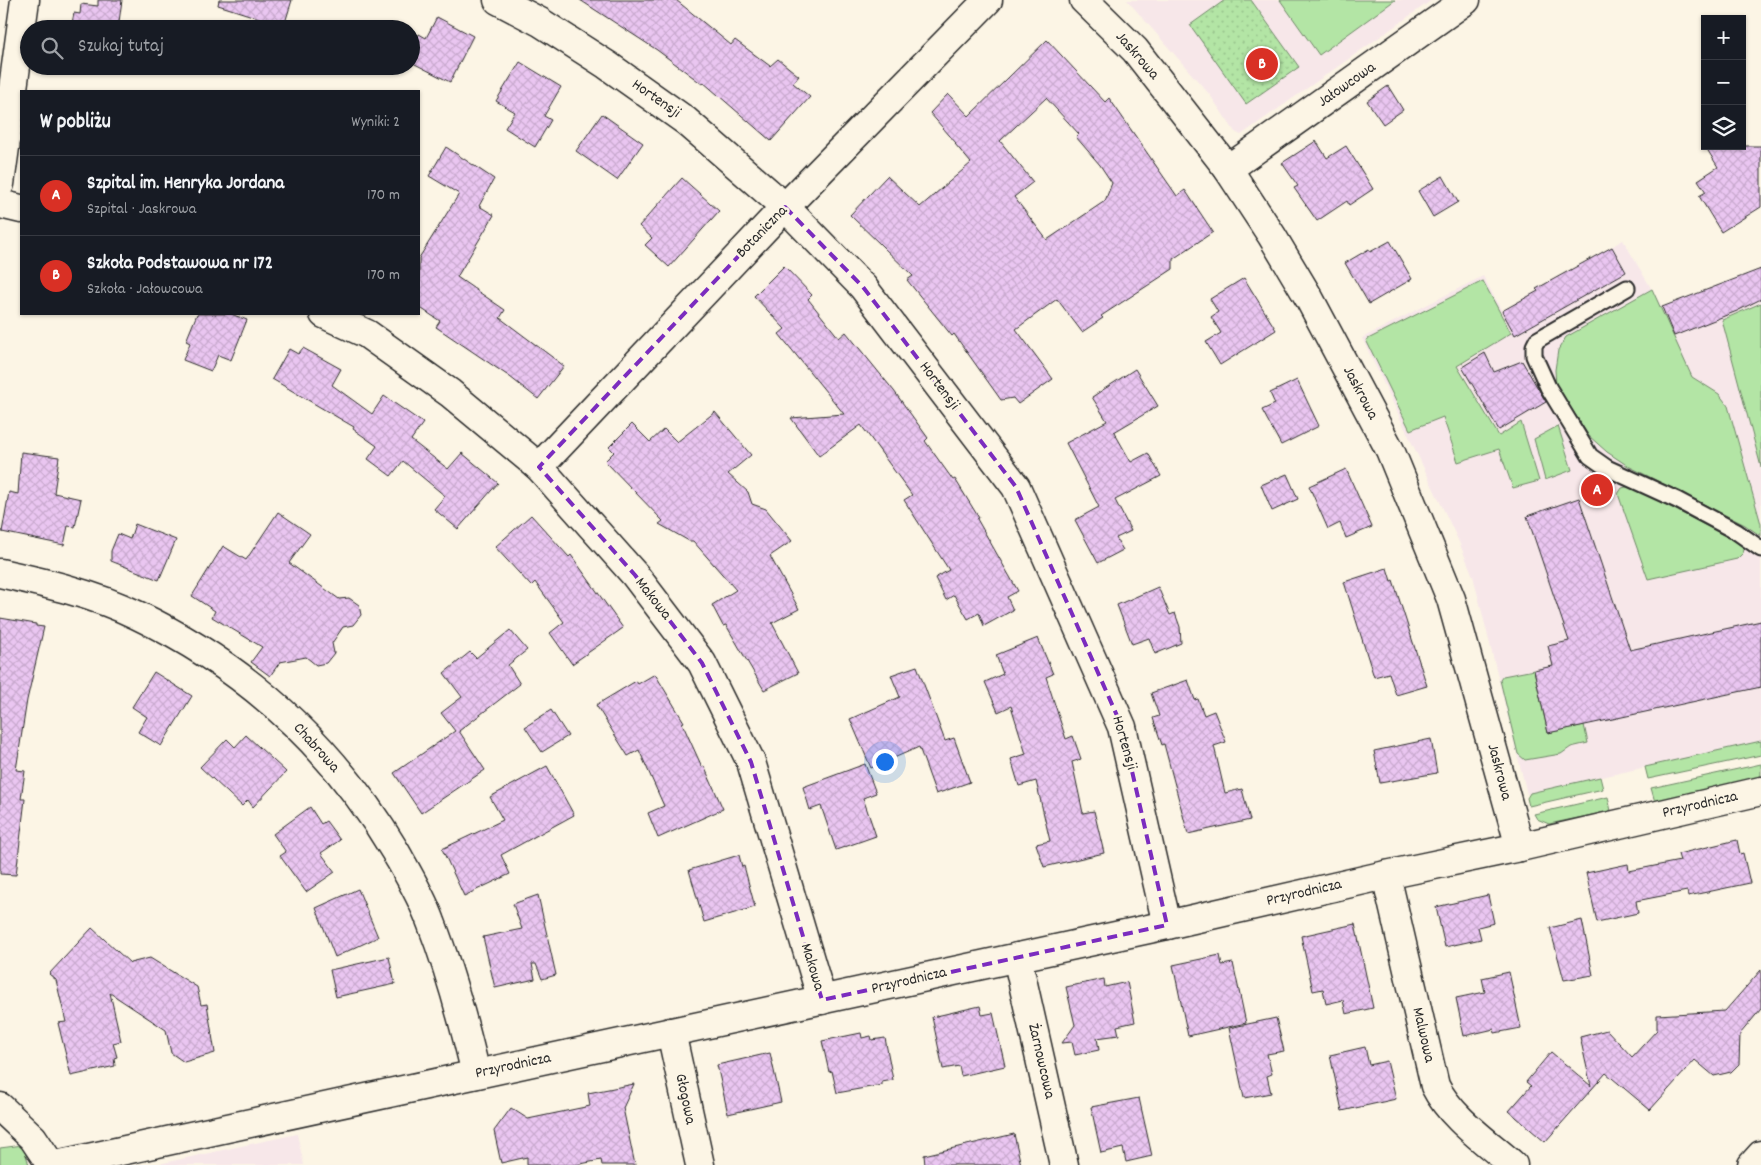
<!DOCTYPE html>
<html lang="pl">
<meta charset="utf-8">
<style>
:root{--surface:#171b24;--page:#242831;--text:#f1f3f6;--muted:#9ea1a6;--line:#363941;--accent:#d93025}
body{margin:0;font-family:Dekko,sans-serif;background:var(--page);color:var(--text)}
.controls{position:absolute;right:15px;top:15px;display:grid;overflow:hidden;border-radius:0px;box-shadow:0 1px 4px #0004}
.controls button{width:45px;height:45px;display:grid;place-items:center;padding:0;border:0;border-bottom:1px solid var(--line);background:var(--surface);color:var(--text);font:25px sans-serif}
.you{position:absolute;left:884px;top:761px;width:18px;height:18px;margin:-12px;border:4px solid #fff;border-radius:50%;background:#1a73e8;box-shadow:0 0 0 8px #1a73e833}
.badge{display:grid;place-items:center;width:32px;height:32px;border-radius:50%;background:var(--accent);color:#fff;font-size:16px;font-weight:700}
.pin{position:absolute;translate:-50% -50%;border:2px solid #fff;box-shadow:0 1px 5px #0006}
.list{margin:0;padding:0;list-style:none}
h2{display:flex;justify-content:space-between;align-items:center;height:65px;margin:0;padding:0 20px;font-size:21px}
h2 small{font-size:16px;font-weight:400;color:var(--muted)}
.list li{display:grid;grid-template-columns:32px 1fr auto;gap:15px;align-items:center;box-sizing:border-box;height:80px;padding:0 20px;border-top:1px solid var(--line)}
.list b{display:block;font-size:19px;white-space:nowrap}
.list p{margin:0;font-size:16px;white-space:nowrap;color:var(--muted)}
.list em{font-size:16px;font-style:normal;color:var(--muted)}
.icon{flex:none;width:28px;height:28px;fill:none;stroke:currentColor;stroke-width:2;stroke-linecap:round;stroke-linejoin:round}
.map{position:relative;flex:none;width:1761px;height:1165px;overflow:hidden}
.search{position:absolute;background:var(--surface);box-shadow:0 1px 4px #0004;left:20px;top:20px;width:400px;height:55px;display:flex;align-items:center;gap:12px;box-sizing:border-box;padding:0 18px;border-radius:28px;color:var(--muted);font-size:19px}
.panel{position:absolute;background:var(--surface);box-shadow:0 1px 4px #0004;left:20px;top:90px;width:400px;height:225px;border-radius:0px}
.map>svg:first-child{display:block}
.built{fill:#f7e7e9}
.green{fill:#b3e5a5;stroke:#6f8868}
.park{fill:url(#park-dots);stroke:#6f8868}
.building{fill:url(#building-cross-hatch);stroke:#2b2b2b;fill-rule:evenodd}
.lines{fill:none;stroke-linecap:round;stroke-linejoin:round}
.service-casing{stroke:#2b2b2b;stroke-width:19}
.minor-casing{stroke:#2b2b2b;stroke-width:31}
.service{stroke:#fcf5e5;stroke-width:15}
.minor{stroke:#fcf5e5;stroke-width:28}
.marked{fill:none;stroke:#7b2cbf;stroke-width:4;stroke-dasharray:10 6;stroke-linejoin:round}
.labels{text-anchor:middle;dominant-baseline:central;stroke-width:5;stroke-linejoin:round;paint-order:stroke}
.street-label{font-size:16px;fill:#2b2b2b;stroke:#fcf5e5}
</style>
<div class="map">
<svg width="1761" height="1165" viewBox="0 0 1761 1165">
<defs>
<pattern id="park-dots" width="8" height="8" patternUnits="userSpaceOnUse" patternTransform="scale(1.25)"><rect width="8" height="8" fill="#b3e5a5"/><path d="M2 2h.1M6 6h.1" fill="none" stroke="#9ac58e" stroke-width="1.8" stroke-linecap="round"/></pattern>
<pattern id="building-cross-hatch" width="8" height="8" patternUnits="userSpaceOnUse" patternTransform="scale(1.25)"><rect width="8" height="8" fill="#eac6f1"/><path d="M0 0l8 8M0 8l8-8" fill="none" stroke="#c9aacf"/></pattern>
</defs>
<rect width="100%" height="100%" fill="#fcf5e5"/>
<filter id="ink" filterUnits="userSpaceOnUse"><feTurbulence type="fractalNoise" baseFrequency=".02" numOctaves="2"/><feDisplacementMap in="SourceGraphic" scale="10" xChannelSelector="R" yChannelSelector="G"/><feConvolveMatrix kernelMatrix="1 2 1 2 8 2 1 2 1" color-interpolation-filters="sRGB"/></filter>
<g filter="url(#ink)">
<!-- built -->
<g class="built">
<polygon points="1127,0 1432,0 1241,135 1235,132 1210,95"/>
<polygon points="1623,240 1662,307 1761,299 1761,741 1527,794 1473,576 1459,542 1362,338 1483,276 1502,311"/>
<polygon points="297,1134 304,1165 154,1165"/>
</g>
<!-- green -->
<g class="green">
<polygon points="1280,0 1395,0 1319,55"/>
<polygon points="1483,281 1511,333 1457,366 1499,436 1521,422 1539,481 1513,488 1499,449 1458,462 1443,417 1410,430 1366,340"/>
<polygon points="1652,289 1692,377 1719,394 1728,406 1761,524 1761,536 1745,525 1628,466 1607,452 1589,436 1556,385 1555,370 1558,350 1566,337"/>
<polygon points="1761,303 1761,467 1722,320"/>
<polygon points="1558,426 1572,470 1545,480 1534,439"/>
<polygon points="1630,486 1745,546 1743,553 1737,559 1648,579 1618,494 1622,488"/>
<polygon points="1534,670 1548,733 1584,725 1588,743 1571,747 1561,754 1525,760 1518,754 1500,680 1503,676"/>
<polygon points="1761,741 1761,755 1648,779 1645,767"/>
<polygon points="1761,764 1761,779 1655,802 1651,788"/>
<polygon points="1600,777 1603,789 1529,806 1527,798 1530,793"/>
<polygon points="1608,797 1611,811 1549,824 1537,819 1534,814"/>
<polygon points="23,1145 29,1165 0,1165 0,1148"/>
</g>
<!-- park -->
<polygon class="park" points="1225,0 1251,0 1299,67 1246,104 1190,25"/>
<!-- building -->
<g class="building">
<polygon points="98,0 122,0 118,29 71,29 74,13 80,14 81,4 98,6"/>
<polygon points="219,0 292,0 284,26 218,5"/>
<polygon points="580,0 676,0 731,45 735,40 770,66 778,59 799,76 793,83 810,97 771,141 703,82 702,84 657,50"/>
<polygon points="437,17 473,36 450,82 411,62 411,50 419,34 426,38"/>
<path d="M1047,40L1105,102L1109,98L1177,196L1185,190L1213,232L1173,259V269L1101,316L1103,318L1082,332L1057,299L1016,329L1053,379L1018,404L1013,398L1001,400L954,334L952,336L907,280L913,276L850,215L887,176L920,207L971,163L955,144L956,143L930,113L948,94L969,116ZM1046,98L1079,134L1076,137L1100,165L1112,183L1105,201L1047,240L1014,197L1033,182L1000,141Z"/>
<polygon points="520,62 561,87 544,116 551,120 535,147 505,128 515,112 496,101"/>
<polygon points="66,66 112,66 111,70 101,69 100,72"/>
<polygon points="1388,86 1403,110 1383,124 1367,101"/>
<polygon points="602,114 643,143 617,180 576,151"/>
<polygon points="1316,141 1327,158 1346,146 1373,189 1349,205 1347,201 1317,221 1294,188 1298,186 1282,163"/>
<polygon points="1705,146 1761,146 1761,207 1721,232 1699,196 1706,192 1698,180 1718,167"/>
<polygon points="446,147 494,179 479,206 494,215 457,277 505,310 500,318 564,366 538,399 510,377 436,327 440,321 419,307 419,258 459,194 429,176"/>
<polygon points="1443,176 1458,202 1433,217 1418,191"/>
<polygon points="682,178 719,211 669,267 645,245 652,238 639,226"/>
<polygon points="1390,241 1412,279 1369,304 1345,263 1369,249 1370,252"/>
<polygon points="1612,247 1626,272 1515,335 1502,311 1538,291 1536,289"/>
<polygon points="784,266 812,295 808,299 839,338 846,332 894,391 928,438 925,441 953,480 955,479 979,518 977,519 1018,591 1007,597 1013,610 984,626 979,613 968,619 954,595 946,600 935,578 949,570 904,500 912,495 861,425 819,456 791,418 844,414 779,334 785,329 754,296"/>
<polygon points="1761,269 1761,299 1737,311 1674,336 1662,307"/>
<polygon points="1244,278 1276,330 1220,365 1206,342 1221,333 1211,317 1218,312 1210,299"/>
<polygon points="197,314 231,314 247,320 231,360 218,355 211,371 183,360 190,343 186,341"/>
<polygon points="303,348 341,369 332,385 372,414 384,396 423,423 411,440 448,469 462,453 498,483 458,529 434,509 445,496 403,461 391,476 368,459 377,446 353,429 354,427 272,379 289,349 298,354"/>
<polygon points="1485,353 1494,372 1522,361 1546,402 1499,430 1462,367"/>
<polygon points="1135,369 1158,406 1114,432 1131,462 1148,453 1161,476 1115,500 1131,531 1116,538 1123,550 1098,563 1075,520 1099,507 1066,443 1107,421 1092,397"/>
<polygon points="1297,380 1319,426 1281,445 1262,410 1275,404 1270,393"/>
<polygon points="715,412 751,455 728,474 748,492 752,504 766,509 792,541 770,556 799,609 772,623 798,673 764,690 726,625 723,626 712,605 736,590 693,541 689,541 659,524 663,521 605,461 614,452 609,447 632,424 650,442 664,429 677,442"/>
<polygon points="21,452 59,457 54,493 81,499 75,527 68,526 64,545 2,532 9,492 18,494"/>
<polygon points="1346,469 1372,527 1346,538 1340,523 1328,529 1309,486"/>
<polygon points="1287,474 1298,499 1272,511 1261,485"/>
<polygon points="1579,498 1630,650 1761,621 1761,687 1548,733 1534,670 1553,666 1548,646 1569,641 1527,516"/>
<polygon points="278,512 310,534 289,563 339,599 349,598 359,605 361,615 353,625 343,627 332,643 334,653 326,663 316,665 306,657 280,662 270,676 251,662 262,647 212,617 215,611 192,596 223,546 246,560"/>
<polygon points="531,515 569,557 571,555 623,628 572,664 550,633 564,622 535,582 531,586 495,547"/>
<polygon points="135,524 176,540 159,580 111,561 111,551 118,534 130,539"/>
<polygon points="1387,568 1391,581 1393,580 1427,686 1396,695 1389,673 1374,677 1344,582"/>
<polygon points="1158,587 1170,615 1175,613 1180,627 1181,643 1155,654 1149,638 1132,644 1117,605"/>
<polygon points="0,618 36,624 36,626 44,627 27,700 16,770 25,771 21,799 25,799 16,875 0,874"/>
<polygon points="510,630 527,650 508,665 520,684 459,731 485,770 421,813 394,773 455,731 441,713 462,697 444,673 470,652 476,658"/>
<polygon points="1038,638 1053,674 1046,677 1066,739 1073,736 1081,759 1072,762 1083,813 1094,811 1104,853 1044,867 1036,844 1050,841 1036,781 1019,786 1011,759 1026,754 1011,706 998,712 985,682 1003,674 996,655"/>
<polygon points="917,666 945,741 954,738 970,782 936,794 919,747 871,768 850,719 900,697 891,675"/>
<polygon points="154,672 192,696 161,746 138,732 147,717 132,707"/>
<polygon points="655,674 684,722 682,723 702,767 704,766 723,809 658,838 648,813 664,806 639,750 628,756 596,705 636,681 638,684"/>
<polygon points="1188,680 1195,700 1198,699 1204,715 1214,711 1226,742 1214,746 1225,793 1242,789 1250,820 1188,834 1164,744 1162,745 1153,718 1159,716 1151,693"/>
<polygon points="551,710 568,736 542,752 525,727"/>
<polygon points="246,735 286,772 253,807 248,800 242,806 200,767 227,739 235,747"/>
<polygon points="1431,739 1437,773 1380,783 1374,751"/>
<polygon points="865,764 876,793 863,798 876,836 836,850 821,806 810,810 803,787"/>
<polygon points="547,766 574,815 501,855 510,874 464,896 442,849 503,820 490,797"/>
<polygon points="310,807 321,824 326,821 340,840 321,853 335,872 306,892 280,856 286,852 273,834"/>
<polygon points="1737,840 1740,854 1743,853 1750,883 1688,896 1687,891 1636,901 1638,913 1597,922 1586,873 1628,864 1629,871 1680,861 1678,854"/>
<polygon points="739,855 742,867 744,866 755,907 704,922 689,870"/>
<polygon points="358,889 378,937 335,957 316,908"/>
<polygon points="538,895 556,975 542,979 536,964 532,964 535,979 495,988 483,937 522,929 513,904"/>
<polygon points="1488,895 1494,923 1478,927 1481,939 1445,947 1436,907"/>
<polygon points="1582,920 1593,975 1564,980 1550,928"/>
<polygon points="1355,924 1373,1008 1346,1014 1343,1000 1326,1004 1323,989 1313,991 1301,936"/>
<polygon points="92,928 130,963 150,958 197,987 201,1005 207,1004 215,1053 184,1062 171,1053 166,1030 110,993 121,1041 113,1043 117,1057 114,1058 115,1066 71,1076 58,1023 66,1022 56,980 49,974"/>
<polygon points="1220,955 1222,965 1233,963 1246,1023 1188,1036 1173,965"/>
<polygon points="389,957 395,984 336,997 330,970"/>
<polygon points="1761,970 1761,1009 1740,1034 1739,1064 1731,1072 1714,1076 1695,1060 1650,1110 1606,1073 1545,1142 1509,1111 1531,1086 1526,1082 1551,1052 1591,1086 1580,1037 1607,1030 1632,1057 1657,1030 1657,1015 1725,1011"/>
<polygon points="1509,972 1521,1028 1495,1033 1494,1029 1464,1036 1456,998 1485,992 1482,978"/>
<polygon points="1104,979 1105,987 1127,982 1135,1022 1117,1026 1119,1035 1097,1038 1099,1050 1075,1055 1072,1042 1062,1043 1075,1025 1066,987"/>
<polygon points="980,1006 982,1015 993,1013 1005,1066 961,1076 959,1066 943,1069 932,1017"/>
<polygon points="1276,1018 1284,1051 1267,1054 1272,1074 1267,1076 1271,1093 1244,1098 1229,1028"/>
<polygon points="861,1033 862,1038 871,1036 872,1040 885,1038 893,1080 882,1082 882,1085 837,1093 832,1071 829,1072 822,1041"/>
<polygon points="1365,1047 1369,1065 1387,1061 1396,1099 1342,1111 1330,1055"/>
<polygon points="770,1053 781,1102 728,1114 717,1065"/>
<polygon points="634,1084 623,1108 635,1165 602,1165 601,1160 575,1165 527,1165 527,1157 501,1163 494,1131 511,1108 528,1119 590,1106 588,1093"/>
<polygon points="1139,1098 1152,1156 1126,1162 1123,1148 1101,1153 1091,1107"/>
<polygon points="1014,1134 1021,1165 925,1165 924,1155"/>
</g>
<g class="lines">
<defs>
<polyline id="service" points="1627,288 1537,340 1534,346 1534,356 1548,387 1590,456 1607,468 1677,500 1737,532 1761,549"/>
<g id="minor">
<polyline points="498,0 540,22 607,65 686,121 785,207 863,287 1016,487 1122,727 1167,925"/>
<polyline points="1084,0 1135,50 1228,169 1272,236 1309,298 1390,450 1451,599 1520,847"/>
<polyline points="1228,169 1466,0"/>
<polyline points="0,184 25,0"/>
<polyline points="0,204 21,209"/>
<polyline points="324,314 367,334 450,393 539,467 635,575 702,663 751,762 822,1000"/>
<polyline points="539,467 785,207 988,0"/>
<path d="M0,573C46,583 94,594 137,615C246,667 333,747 395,851C408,874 422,897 431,922C450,971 464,1023 476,1074"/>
<path d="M1386,875L1435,1086C1451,1118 1486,1141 1513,1165"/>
<polyline points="1017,957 1064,1165"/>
<polyline points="671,1032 700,1165"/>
<polyline points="0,1107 33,1138 51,1165"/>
<polyline points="56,1165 1167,925 1386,875 1520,847 1761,791"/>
<polyline points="1752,1165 1761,1155"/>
</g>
</defs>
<!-- service casing -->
<use href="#service" class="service-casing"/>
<!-- minor casing -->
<use href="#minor" class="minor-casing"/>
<!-- service -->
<use href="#service" class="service"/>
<!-- minor -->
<use href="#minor" class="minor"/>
</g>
</g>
<!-- marked area -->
<path class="marked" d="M785,207L863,287L1016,487L1122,727L1167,925L822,1000L751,762L702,663L635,575L539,467Z"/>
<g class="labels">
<!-- street labels -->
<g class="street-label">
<text transform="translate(1137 56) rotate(49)">Jaskrowa</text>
<text transform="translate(1347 85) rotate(-35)">Jałowcowa</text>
<text transform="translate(656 99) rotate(35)">Hortensji</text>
<text transform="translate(762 232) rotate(-46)">Botaniczna</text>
<text transform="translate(939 386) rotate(53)">Hortensji</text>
<text transform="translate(1360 393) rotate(62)">Jaskrowa</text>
<text transform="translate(653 599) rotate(52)">Makowa</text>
<text transform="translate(1124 743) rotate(74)">Hortensji</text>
<text transform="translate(316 748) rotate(48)">Chabrowa</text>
<text transform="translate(1499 772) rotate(75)">Jaskrowa</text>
<text transform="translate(1700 805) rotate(-13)">Przyrodnicza</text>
<text transform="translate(1304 893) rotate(-13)">Przyrodnicza</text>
<text transform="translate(812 967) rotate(73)">Makowa</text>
<text transform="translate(909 981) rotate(-13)">Przyrodnicza</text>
<text transform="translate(1423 1035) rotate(77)">Malwowa</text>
<text transform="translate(1041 1061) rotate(77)">Żarnowcowa</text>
<text transform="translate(513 1066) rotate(-12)">Przyrodnicza</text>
<text transform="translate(685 1099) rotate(78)">Głogowa</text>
</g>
</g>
</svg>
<div class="controls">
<button>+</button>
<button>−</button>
<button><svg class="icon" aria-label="layers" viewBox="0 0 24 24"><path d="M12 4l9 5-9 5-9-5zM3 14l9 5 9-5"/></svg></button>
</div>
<div class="you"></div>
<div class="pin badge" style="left:1597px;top:490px">A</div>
<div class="pin badge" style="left:1262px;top:64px">B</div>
<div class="search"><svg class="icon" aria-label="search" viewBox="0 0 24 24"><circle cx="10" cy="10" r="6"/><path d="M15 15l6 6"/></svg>Szukaj tutaj</div>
<section class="panel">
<h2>W pobliżu<small>Wyniki: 2</small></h2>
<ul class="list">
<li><span class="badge">A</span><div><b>Szpital im. Henryka Jordana</b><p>Szpital · Jaskrowa</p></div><em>170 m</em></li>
<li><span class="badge">B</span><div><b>Szkoła Podstawowa nr 172</b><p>Szkoła · Jałowcowa</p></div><em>170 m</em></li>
</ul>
</section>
</div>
